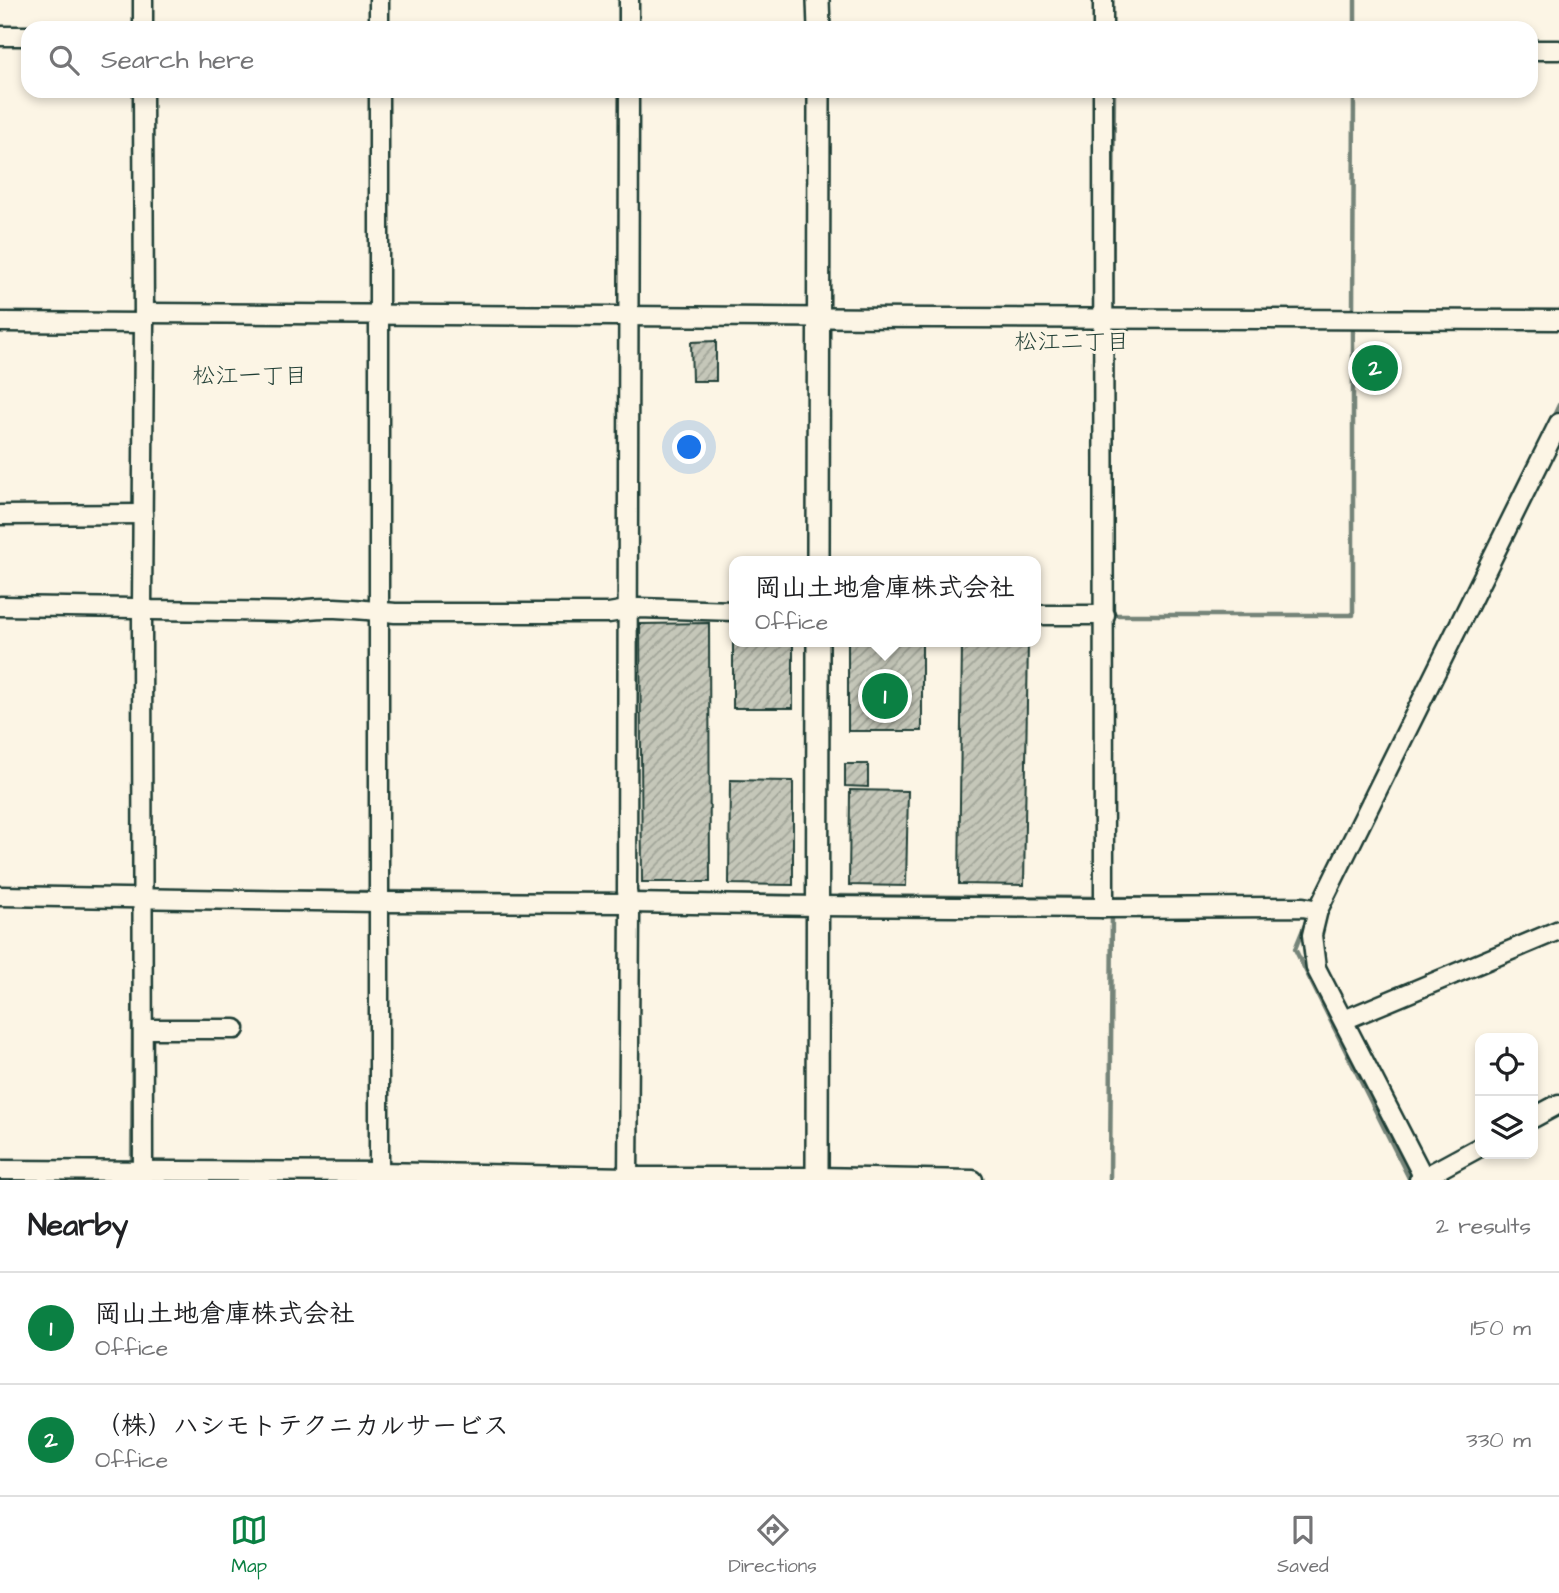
<!DOCTYPE html>
<meta charset="utf-8">
<style>
:root{--surface:#fff;--page:#f6f6f6;--text:#202124;--muted:#757577;--line:#e0e0e0;--accent:#0b8043}
body{margin:0;font-family:"Architects Daughter","Klee One",sans-serif;background:var(--page);color:var(--text)}
.controls{position:absolute;right:21px;bottom:21px;display:grid;overflow:hidden;border-radius:14px;box-shadow:0 4px 10px #0003}
.controls button{width:63px;height:63px;display:grid;place-items:center;padding:0;border:0;border-bottom:2px solid var(--line);background:var(--surface);color:var(--text);font:35px sans-serif}
.you{position:absolute;left:690px;top:448px;width:24px;height:24px;margin:-18px;border:5px solid #fff;border-radius:50%;background:#1a73e8;box-shadow:0 0 0 10px #1a73e833}
.badge{display:grid;place-items:center;width:46px;height:46px;border-radius:50%;background:var(--accent);color:#fff;font-size:23px;font-weight:700}
.pin{position:absolute;translate:-50% -50%;border:4px solid #fff;box-shadow:0 2px 7px #0006}
.popup{position:absolute;left:729px;top:556px;width:312px;height:91px;box-sizing:border-box;display:grid;place-content:center;border-radius:14px;background:var(--surface);filter:drop-shadow(0 2px 5px #0005);font-size:23px;white-space:nowrap;color:var(--muted)}
.popup b{font-size:26px;color:var(--text)}
.popup::after{content:'';position:absolute;left:50%;top:100%;margin-left:-14px;border:14px solid transparent;border-top-color:var(--surface)}
.list{margin:0;padding:0;list-style:none}
h2{display:flex;justify-content:space-between;align-items:center;height:91px;margin:0;padding:0 28px;font-size:30px}
h2 small{font-size:23px;font-weight:400;color:var(--muted)}
.list li{display:grid;grid-template-columns:46px 1fr auto;gap:21px;align-items:center;box-sizing:border-box;height:112px;padding:0 28px;border-top:2px solid var(--line)}
.list b{display:block;font-size:26px;white-space:nowrap}
.list p{margin:0;font-size:23px;white-space:nowrap;color:var(--muted)}
.list em{font-size:23px;font-style:normal;color:var(--muted)}
.icon{flex:none;width:38px;height:38px;fill:none;stroke:currentColor;stroke-width:2;stroke-linecap:round;stroke-linejoin:round}
.map{position:relative;flex:none;width:1559px;height:1180px;overflow:hidden}
.search{position:absolute;background:var(--surface);box-shadow:0 4px 10px #0003;left:21px;right:21px;top:21px;height:77px;display:flex;align-items:center;gap:18px;box-sizing:border-box;padding:0 24px;border-radius:21px;color:var(--muted);font-size:26px}
.sheet{height:315px;background:var(--surface)}
nav{display:flex;justify-content:space-around;align-items:center;box-sizing:border-box;height:98px;border-top:2px solid var(--line);background:var(--surface);font-size:19px;color:var(--muted)}
nav a{display:grid;justify-items:center;gap:4px}
nav .on{color:var(--accent)}
.map>svg:first-child{display:block}
.lines{fill:none;stroke-linecap:round;stroke-linejoin:round}
.stream{stroke:#758479;stroke-width:4.5}
.building{fill:url(#building-hatch);stroke:#1f3d34;stroke-width:2}
.minor-casing{stroke:#1f3d34;stroke-width:23}
.tertiary-casing{stroke:#1f3d34;stroke-width:26}
.minor{stroke:#fcf5e5;stroke-width:18}
.tertiary{stroke:#fcf5e5;stroke-width:21}
.labels{text-anchor:middle;dominant-baseline:central;stroke-width:6;stroke-linejoin:round;paint-order:stroke}
.neighbourhood-label{font-size:23px;fill:#1f3d34;stroke:#fcf5e5}
</style>
<div class="map">
<svg width="1559" height="1180" viewBox="0 0 1559 1180">
<defs>
<pattern id="building-hatch" width="6" height="6" patternUnits="userSpaceOnUse" patternTransform="scale(1.75)"><rect width="6" height="6" fill="#c5c7b9"/><path d="M-1 1l2-2M0 6l6-6M5 7l2-2" fill="none" stroke="#9fa397"/></pattern>
</defs>
<rect width="100%" height="100%" fill="#fcf5e5"/>
<filter id="ink" filterUnits="userSpaceOnUse"><feTurbulence type="fractalNoise" baseFrequency=".0143" numOctaves="2"/><feDisplacementMap in="SourceGraphic" scale="14" xChannelSelector="R" yChannelSelector="G"/><feConvolveMatrix kernelMatrix="1 2 1 2 8 2 1 2 1" color-interpolation-filters="sRGB"/></filter>
<g filter="url(#ink)">
<g class="lines">
<!-- stream -->
<g class="stream">
<polyline points="620,0 620,28"/>
<polyline points="1355,28 1355,0"/>
<polyline points="1353,314 1354,91"/>
<polyline points="1112,315 1114,91"/>
<polyline points="1112,323 1112,637"/>
<polyline points="1551,422 1559,405"/>
<polyline points="135,431 135,329"/>
<polyline points="1112,615 1353,615 1353,325"/>
<polyline points="240,891 368,892"/>
<polyline points="387,892 612,894"/>
<polyline points="635,894 795,896"/>
<polyline points="840,896 1101,898"/>
<polyline points="1110,898 1206,899"/>
<polyline points="1308,917 1295,949 1410,1180"/>
<polyline points="621,980 621,908"/>
<polyline points="132,1163 134,909"/>
<polyline points="1110,1180 1112,911"/>
</g>
</g>
<!-- building -->
<g class="building">
<polygon points="716,341 716,381 692,381 691,342"/>
<polygon points="709,623 710,882 642,882 640,624"/>
<polygon points="733,625 734,625 734,642 793,642 793,708 733,708"/>
<rect x="848" y="642" width="74" height="89"/>
<polygon points="962,642 1028,642 1024,885 959,884"/>
<polygon points="845,764 868,764 868,787 845,786"/>
<polygon points="730,780 793,781 793,885 729,884"/>
<polygon points="850,790 908,791 906,886 849,885"/>
</g>
<g class="lines">
<defs>
<g id="minor">
<polyline points="629,0 629,28"/>
<polyline points="1103,0 1103,28"/>
<polyline points="143,28 143,0"/>
<polyline points="379,28 379,0"/>
<polyline points="0,36 28,36"/>
<polyline points="1531,50 1559,50"/>
<polyline points="1103,91 1104,908"/>
<path d="M144,313C616,315 1087,321 1559,320"/>
<polyline points="0,322 144,323"/>
<polyline points="0,515 143,514"/>
<path d="M0,606L135,608L151,610L291,612C322,604 363,610 395,613H609L639,608L734,611"/>
<polyline points="1036,615 1105,615"/>
<polyline points="0,896 379,902 628,903 817,906 1104,908 1303,907 1318,910"/>
<polyline points="1344,1020 1559,930"/>
<polyline points="143,1029 235,1029"/>
<polyline points="1533,1118 1559,1104"/>
<polyline points="0,1170 379,1172 629,1177 817,1177 973,1180"/>
<polyline points="143,1180 142,609 144,323 143,91"/>
<polyline points="379,1180 379,91"/>
<polyline points="628,1180 630,912 627,891 629,91"/>
<polyline points="1419,1180 1480,1147"/>
<polyline points="1425,1180 1316,968 1312,935 1318,910 1559,423"/>
</g>
<g id="tertiary">
<polyline points="818,0 819,28"/>
<polyline points="818,561 819,91"/>
<polyline points="817,1180 818,642"/>
</g>
</defs>
<!-- minor casing -->
<use href="#minor" class="minor-casing"/>
<!-- tertiary casing -->
<use href="#tertiary" class="tertiary-casing"/>
<!-- minor -->
<use href="#minor" class="minor"/>
<!-- tertiary -->
<use href="#tertiary" class="tertiary"/>
</g>
</g>
<g class="labels">
<!-- neighbourhood labels -->
<g class="neighbourhood-label">
<text x="1072" y="342">松江二丁目</text>
<text x="250" y="376">松江一丁目</text>
</g>
</g>
</svg>
<div class="controls">
<button><svg class="icon" aria-label="locate" viewBox="0 0 24 24"><circle cx="12" cy="12" r="6"/><path d="M12 2v4M12 18v4M2 12h4M18 12h4"/></svg></button>
<button><svg class="icon" aria-label="layers" viewBox="0 0 24 24"><path d="M12 4l9 5-9 5-9-5zM3 14l9 5 9-5"/></svg></button>
</div>
<div class="you"></div>
<div class="pin badge" style="left:885px;top:696px">1</div>
<div class="popup"><b>岡山土地倉庫株式会社</b>Office</div>
<div class="pin badge" style="left:1375px;top:368px">2</div>
<div class="search"><svg class="icon" aria-label="search" viewBox="0 0 24 24"><circle cx="10" cy="10" r="6"/><path d="M15 15l6 6"/></svg>Search here</div>
</div>
<section class="sheet">
<h2>Nearby<small>2 results</small></h2>
<ul class="list">
<li><span class="badge">1</span><div><b>岡山土地倉庫株式会社</b><p>Office</p></div><em>150 m</em></li>
<li><span class="badge">2</span><div><b>（株）ハシモトテクニカルサービス</b><p>Office</p></div><em>330 m</em></li>
</ul>
</section>
<nav>
<a class="on"><svg class="icon" aria-label="map" viewBox="0 0 24 24"><path d="M3 6l6-2 6 2 6-2v14l-6 2-6-2-6 2zM9 4v14M15 6v14"/></svg>Map</a>
<a><svg class="icon" aria-label="directions" viewBox="0 0 24 24"><path d="M12 3l9 9-9 9-9-9zM9 14v-3h6M13 9l2 2-2 2"/></svg>Directions</a>
<a><svg class="icon" aria-label="saved" viewBox="0 0 24 24"><path d="M7 4h10v16l-5-4-5 4z"/></svg>Saved</a>
</nav>
